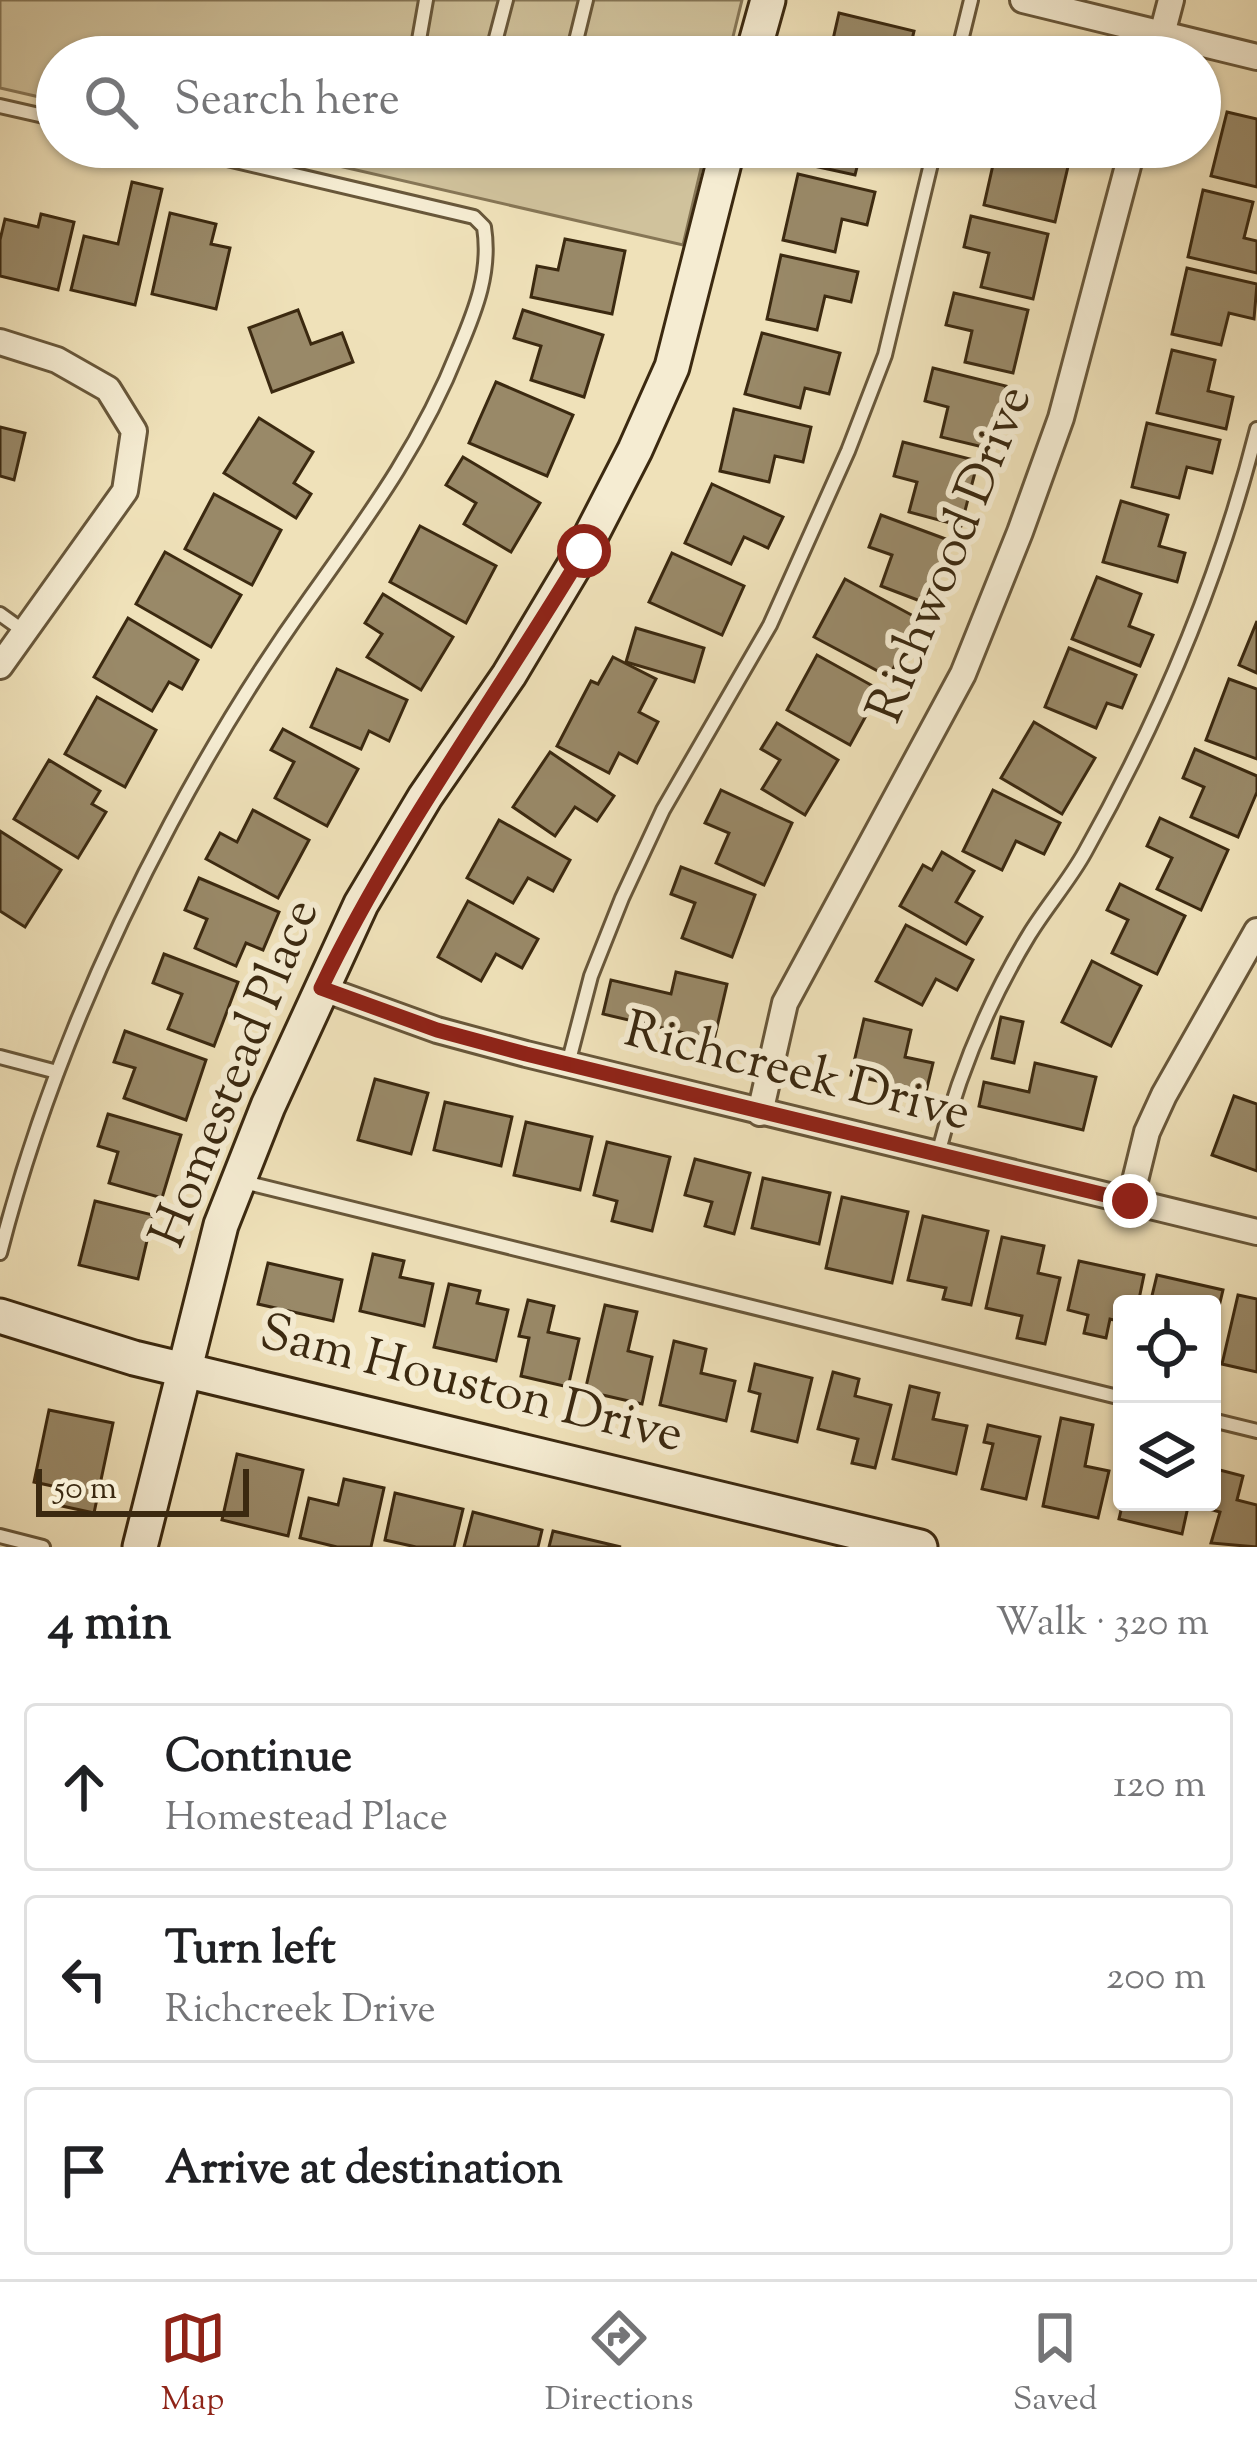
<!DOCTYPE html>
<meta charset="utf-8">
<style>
:root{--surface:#fff;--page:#f2f2f2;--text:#202124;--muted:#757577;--line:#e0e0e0;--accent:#8f2418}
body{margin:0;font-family:"Sorts Mill Goudy",serif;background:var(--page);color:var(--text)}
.controls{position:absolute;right:36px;bottom:36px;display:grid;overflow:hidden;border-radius:12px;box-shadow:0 3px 9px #0004}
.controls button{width:108px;height:108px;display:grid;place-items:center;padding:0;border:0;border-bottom:3px solid var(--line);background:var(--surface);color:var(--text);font:60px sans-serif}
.scale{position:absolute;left:36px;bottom:30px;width:213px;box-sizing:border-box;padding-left:12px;border:6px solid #3b2910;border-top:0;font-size:33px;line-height:42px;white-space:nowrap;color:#3b2910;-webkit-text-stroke:9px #f5ecd2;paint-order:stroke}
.stop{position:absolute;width:36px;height:36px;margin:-27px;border:9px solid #8f2418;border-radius:50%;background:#fff}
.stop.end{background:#8f2418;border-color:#fff;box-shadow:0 3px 12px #0008}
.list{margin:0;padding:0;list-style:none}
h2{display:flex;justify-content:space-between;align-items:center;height:156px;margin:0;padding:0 48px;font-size:51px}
h2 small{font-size:39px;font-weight:400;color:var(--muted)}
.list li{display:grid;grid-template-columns:78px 1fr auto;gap:36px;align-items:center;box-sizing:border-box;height:168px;margin:0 24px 24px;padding:0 24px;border:3px solid var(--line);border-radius:12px}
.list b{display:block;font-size:45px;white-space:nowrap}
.list p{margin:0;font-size:39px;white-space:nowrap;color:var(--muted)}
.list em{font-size:39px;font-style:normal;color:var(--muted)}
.icon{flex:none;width:66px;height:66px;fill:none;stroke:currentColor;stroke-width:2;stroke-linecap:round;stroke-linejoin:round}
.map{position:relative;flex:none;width:1257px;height:1547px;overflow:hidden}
.search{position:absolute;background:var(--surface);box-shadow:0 3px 9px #0004;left:36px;right:36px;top:36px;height:132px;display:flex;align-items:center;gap:30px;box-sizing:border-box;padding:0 42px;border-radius:66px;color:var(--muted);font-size:45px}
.sheet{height:732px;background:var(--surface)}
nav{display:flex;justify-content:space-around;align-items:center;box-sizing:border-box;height:168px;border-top:3px solid var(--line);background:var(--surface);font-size:33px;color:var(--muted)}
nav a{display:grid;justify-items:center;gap:6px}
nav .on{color:var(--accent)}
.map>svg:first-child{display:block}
.green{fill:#d0c29c;stroke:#867656;stroke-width:3}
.building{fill:#998968;stroke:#3b2910;stroke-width:3}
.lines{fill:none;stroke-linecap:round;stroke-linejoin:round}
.lane-casing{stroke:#68573a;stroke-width:18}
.street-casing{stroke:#68573a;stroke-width:30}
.secondary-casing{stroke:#3b2910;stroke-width:39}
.lane{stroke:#f5ecd2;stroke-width:12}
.street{stroke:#f5ecd2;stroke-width:24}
.secondary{stroke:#f5ecd2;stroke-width:33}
.route{stroke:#8f2418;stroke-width:15}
.labels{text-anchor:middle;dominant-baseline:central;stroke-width:12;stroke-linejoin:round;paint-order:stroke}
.street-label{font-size:51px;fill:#3b2910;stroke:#f5ecd2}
</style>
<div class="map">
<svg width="1257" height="1547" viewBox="0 0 1257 1547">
<rect width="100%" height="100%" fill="#efe1b9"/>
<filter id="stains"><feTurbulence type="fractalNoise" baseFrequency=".00167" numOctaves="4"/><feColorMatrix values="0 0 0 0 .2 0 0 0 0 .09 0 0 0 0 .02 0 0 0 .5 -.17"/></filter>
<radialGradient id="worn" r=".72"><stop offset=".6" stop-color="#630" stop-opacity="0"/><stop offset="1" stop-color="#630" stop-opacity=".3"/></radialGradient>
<!-- green -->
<g class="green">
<polygon points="0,0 742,0 728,57 57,57 57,101 0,88"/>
<polygon points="256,147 706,147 683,245"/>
</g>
<!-- building -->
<g class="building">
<polygon points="839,13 914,31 908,57 829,57"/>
<polygon points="1227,112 1257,119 1257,187 1211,176"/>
<polygon points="809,147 862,147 855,175 805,164"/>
<polygon points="997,147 1025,147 1070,158 1055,222 984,205"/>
<polygon points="798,174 875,192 867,225 842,219 835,252 783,240"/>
<polygon points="132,182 162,189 135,305 71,290 84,236 118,244"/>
<polygon points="1203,190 1253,202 1244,238 1257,241 1257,273 1188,257"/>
<polygon points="170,213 216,224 211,244 230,248 216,309 152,294"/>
<polygon points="41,214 74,222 58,290 0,276 0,240 5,219 38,227"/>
<polygon points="971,216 1048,234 1033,299 981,287 989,253 964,247"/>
<polygon points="565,239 625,251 612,314 531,297 537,266 558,270"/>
<polygon points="781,255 858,272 851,302 825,296 817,330 767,319"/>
<polygon points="1187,268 1257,284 1254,319 1229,313 1221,345 1172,334"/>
<polygon points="954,293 1028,310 1013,373 965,362 972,331 946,325"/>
<polygon points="298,310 311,344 342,333 353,362 272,392 249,328"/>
<polygon points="523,310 603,335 584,397 531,380 541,346 514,338"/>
<polygon points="762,333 840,353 829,394 805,388 800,408 745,394"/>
<polygon points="1172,350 1215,360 1208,391 1233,397 1226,429 1157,413"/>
<polygon points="933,368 1006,386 991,449 941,437 948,407 925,401"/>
<polygon points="496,382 573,415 547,476 469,443"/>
<polygon points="734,409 811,427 803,462 775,456 769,482 720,471"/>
<polygon points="259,418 313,452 294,483 311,494 296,518 224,473"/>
<polygon points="1147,423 1220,440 1212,473 1187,467 1179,498 1132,487"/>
<polygon points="0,427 25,433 14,480 0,476"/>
<polygon points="903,442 978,461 961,526 909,512 917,482 894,476"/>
<polygon points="463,457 540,503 511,552 464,524 476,503 446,485"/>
<polygon points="712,484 783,517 768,548 744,537 731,564 685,543"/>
<polygon points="214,494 281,530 252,585 185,549"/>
<polygon points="1121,501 1168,515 1159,546 1185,553 1177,582 1103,562"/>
<polygon points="881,515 951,541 928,604 881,586 892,555 869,547"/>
<polygon points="420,526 496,566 466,623 390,582"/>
<polygon points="165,552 241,595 211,647 136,604"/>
<polygon points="672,553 744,586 722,635 649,602"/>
<polygon points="1097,577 1141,594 1129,626 1153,635 1140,666 1072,639"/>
<polygon points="845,579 919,619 889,677 814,637"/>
<polygon points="383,594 453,637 421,690 367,657 382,634 365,623"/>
<polygon points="128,618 198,660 182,689 169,682 152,711 94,677"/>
<polygon points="1257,621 1257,673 1239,665"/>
<polygon points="636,628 704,648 694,682 626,662"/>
<polygon points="1069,648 1136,675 1122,708 1107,703 1096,728 1045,707"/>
<polygon points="817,655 880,690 850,745 787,710"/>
<polygon points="613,657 656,679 639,712 658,722 637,763 619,753 609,773 557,746 591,681 598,684"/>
<polygon points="337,669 407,700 389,741 369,731 361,749 311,727"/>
<polygon points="1229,679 1257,689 1257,759 1206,740"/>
<polygon points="97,697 156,730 125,787 65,754"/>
<polygon points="1034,722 1095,758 1062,814 1001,778"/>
<polygon points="777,723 838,760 805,815 762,789 780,760 761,749"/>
<polygon points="283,729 358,769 327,826 275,798 294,762 271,750"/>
<polygon points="1195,749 1257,776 1257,792 1238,837 1191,817 1204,787 1183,778"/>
<polygon points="550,752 614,796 597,821 575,807 555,836 513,807"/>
<polygon points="49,760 100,791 92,804 106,812 78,858 14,819"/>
<polygon points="721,790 792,823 764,885 716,863 729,833 705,823"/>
<polygon points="993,790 1060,823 1044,854 1016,841 1002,870 963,851"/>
<polygon points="253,810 309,840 278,898 206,859 220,833 237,842"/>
<polygon points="1160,818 1228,850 1201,910 1157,889 1172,858 1147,846"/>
<polygon points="499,820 570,860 553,891 528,878 513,903 467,878"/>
<polygon points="0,831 61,870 25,927 0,911"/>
<polygon points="942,852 974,871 956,902 982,917 966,944 900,906 923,865 932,870"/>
<polygon points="681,867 755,895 732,957 682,938 695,903 671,894"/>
<polygon points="199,878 279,912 263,950 246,943 236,966 195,948 207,919 185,910"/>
<polygon points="1120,884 1185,916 1157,974 1112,953 1128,920 1107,910"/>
<polygon points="468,901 538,939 522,968 496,954 481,981 438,957"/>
<polygon points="906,925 973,960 957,990 936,979 922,1005 876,981"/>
<polygon points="164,954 238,982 214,1046 168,1029 182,994 153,983"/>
<polygon points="1092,961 1141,986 1111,1046 1062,1022"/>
<polygon points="676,972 727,984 714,1040 603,1014 611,980 671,994"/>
<polygon points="1001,1017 1023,1022 1014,1063 992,1058"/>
<polygon points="864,1019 911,1030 905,1057 933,1063 926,1092 851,1075"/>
<polygon points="125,1031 206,1060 186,1120 124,1098 135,1068 114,1062"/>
<polygon points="1035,1063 1096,1077 1083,1130 979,1106 984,1082 1029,1092"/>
<polygon points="375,1079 428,1093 411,1154 358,1140"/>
<polygon points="1234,1096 1257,1104 1257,1171 1212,1155"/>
<polygon points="445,1102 512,1117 501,1166 434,1150"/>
<polygon points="108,1114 181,1135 162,1198 109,1183 118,1152 98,1146"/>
<polygon points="526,1122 592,1137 580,1190 514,1175"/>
<polygon points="607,1142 670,1157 652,1231 612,1221 617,1201 594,1195"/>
<polygon points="695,1159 750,1173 734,1234 705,1226 712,1202 685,1195"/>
<polygon points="763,1178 830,1193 819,1244 752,1228"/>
<polygon points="842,1197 908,1212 892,1283 826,1268"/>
<polygon points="95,1201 153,1215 138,1279 79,1265"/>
<polygon points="923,1216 988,1231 971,1305 943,1299 946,1288 908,1280"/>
<polygon points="1002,1237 1044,1246 1038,1273 1060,1278 1045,1344 1017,1338 1022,1316 986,1308"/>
<polygon points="373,1254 404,1261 400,1277 433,1284 424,1326 360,1311"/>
<polygon points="1079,1261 1144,1275 1138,1304 1122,1304 1122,1322 1110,1319 1106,1338 1084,1333 1088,1315 1068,1310"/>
<polygon points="268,1263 342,1280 333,1321 258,1304"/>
<polygon points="1157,1275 1223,1290 1212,1336 1212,1304 1150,1304"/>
<polygon points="449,1284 480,1291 477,1303 508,1310 496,1361 434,1347"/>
<polygon points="1238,1295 1257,1299 1257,1372 1222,1364"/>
<polygon points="528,1300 554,1306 548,1332 579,1339 568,1387 521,1376 529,1338 519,1336"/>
<polygon points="605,1305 637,1312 628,1351 652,1357 642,1404 585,1391"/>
<polygon points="674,1341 706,1349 701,1373 735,1381 726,1421 660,1405"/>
<polygon points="755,1364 812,1378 797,1442 752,1431 760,1394 749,1391"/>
<polygon points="833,1372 859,1379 855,1396 891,1405 875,1468 852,1463 858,1439 818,1429"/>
<polygon points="910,1386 939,1393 933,1419 967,1426 956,1474 893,1459"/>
<polygon points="49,1410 113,1423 94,1513 62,1506 66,1489 34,1482"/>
<polygon points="1061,1418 1093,1425 1085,1466 1109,1471 1098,1518 1043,1506"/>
<polygon points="988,1425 1040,1437 1026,1499 982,1489 993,1444 984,1442"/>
<polygon points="237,1454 303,1470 288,1536 222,1520"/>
<polygon points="1212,1468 1243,1476 1237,1500 1257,1505 1257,1547 1211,1543 1220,1512 1201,1507 1202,1502 1212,1502"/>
<polygon points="344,1479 384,1488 371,1547 337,1547 300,1538 309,1498 338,1505"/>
<polygon points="395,1493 463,1509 454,1547 416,1547 385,1540"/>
<polygon points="1123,1502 1189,1502 1182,1534 1119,1519"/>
<polygon points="473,1512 542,1530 538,1547 464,1547"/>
<polygon points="553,1531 621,1547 549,1547"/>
</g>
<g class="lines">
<defs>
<g id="lane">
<polyline points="416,57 426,0"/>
<polyline points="491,57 506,0"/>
<polyline points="572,57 586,0"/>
<polyline points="957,57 971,0"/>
<polyline points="0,106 57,119"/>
<polyline points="0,614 25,632"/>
<polyline points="0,1057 57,1072"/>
<polyline points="568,1064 591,976 622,898 663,810 770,625 848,451 885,355 935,147"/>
<path d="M938,1154C958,1075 987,1004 1029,935C1046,907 1069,881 1085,852C1159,720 1220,576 1257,429"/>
<polyline points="244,1182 1122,1398"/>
<path d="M0,1253C38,1104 99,958 171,823C212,746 259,669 310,598C369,515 421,445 459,349C476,309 491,271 484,227L474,217L176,147"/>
<polyline points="1212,1420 1257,1431"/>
<polyline points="0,1536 43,1547"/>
</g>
<g id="street">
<polyline points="1023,0 1257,57"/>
<polyline points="1156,57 1171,0"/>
<polyline points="0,342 57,360 108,389 134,431 125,491 0,666"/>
<polyline points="321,988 437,1030 526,1054 1257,1232"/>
<polyline points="760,1113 785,1003 963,674 1020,532 1061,418 1133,147"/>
<polyline points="1130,1201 1147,1132 1164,1095 1257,931"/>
</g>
<g id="secondary">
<polyline points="752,57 768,0"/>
<polyline points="0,1316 134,1358 920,1547"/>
<polyline points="140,1547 221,1225 268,1106 361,904 425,797 509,675 583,551 635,450 672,367 728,147"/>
</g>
</defs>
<!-- lane casing -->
<use href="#lane" class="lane-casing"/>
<!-- street casing -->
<use href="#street" class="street-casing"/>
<!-- secondary casing -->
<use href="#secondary" class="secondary-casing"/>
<!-- lane -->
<use href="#lane" class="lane"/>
<!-- street -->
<use href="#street" class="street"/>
<!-- secondary -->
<use href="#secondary" class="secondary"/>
</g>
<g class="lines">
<!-- route -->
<path class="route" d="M584,551C496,698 395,834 321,988L437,1030L526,1054L1130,1201"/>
</g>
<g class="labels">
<!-- street labels -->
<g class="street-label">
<text transform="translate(952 555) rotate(-68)">Richwood Drive</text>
<text transform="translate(237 1074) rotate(-68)">Homestead Place</text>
<text transform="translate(797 1074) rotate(14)">Richcreek Drive</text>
<text transform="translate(471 1386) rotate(14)">Sam Houston Drive</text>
</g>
</g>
<rect width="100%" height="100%" filter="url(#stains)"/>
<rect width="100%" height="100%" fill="url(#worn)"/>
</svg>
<div class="controls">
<button><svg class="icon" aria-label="locate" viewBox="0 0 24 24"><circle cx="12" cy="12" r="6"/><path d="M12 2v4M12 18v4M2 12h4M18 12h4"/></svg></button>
<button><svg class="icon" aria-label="layers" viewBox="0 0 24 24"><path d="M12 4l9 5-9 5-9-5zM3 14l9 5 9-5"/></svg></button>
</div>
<div class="scale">50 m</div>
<div class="stop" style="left:584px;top:551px"></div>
<div class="stop end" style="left:1130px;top:1201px"></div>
<div class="search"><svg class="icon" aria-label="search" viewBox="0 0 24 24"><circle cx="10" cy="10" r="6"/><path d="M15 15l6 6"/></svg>Search here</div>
</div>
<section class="sheet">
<h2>4 min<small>Walk · 320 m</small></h2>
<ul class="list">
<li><svg class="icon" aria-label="ahead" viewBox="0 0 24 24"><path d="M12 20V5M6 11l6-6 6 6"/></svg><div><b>Continue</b><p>Homestead Place</p></div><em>120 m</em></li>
<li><svg class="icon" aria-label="left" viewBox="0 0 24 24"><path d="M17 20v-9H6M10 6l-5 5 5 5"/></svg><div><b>Turn left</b><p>Richcreek Drive</p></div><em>200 m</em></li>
<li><svg class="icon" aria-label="arrive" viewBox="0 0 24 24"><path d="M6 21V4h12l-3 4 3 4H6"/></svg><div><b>Arrive at destination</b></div></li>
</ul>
</section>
<nav>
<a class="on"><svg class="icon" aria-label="map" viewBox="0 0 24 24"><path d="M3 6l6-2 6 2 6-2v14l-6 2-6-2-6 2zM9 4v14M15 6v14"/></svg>Map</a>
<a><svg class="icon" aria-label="directions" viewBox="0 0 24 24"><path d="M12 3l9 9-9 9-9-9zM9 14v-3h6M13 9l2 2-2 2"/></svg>Directions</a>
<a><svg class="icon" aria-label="saved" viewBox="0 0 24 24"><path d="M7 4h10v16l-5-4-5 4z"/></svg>Saved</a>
</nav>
